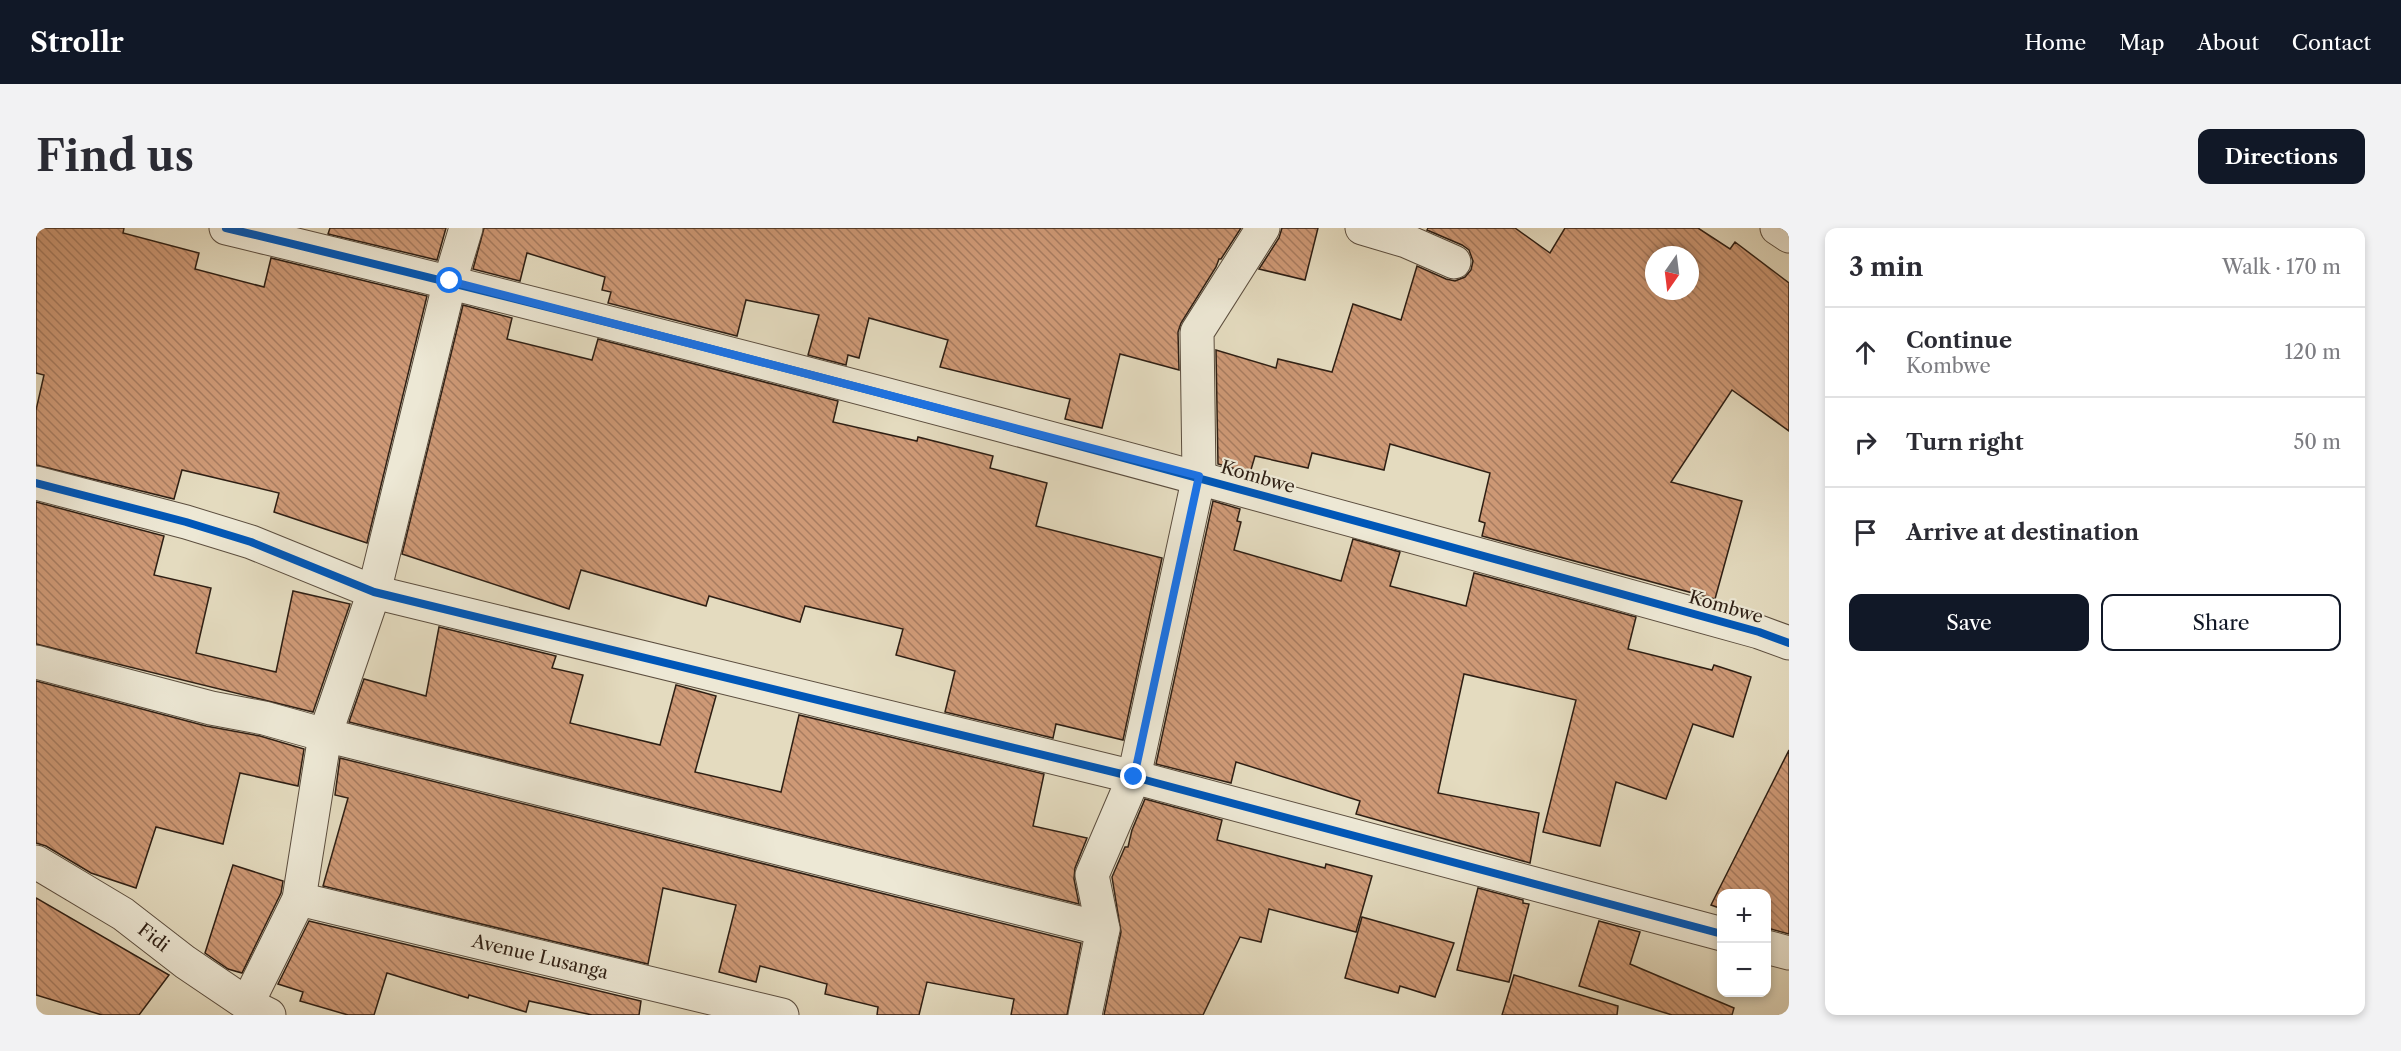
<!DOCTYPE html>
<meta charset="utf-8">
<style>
:root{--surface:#fff;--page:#f2f2f3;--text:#2b2b33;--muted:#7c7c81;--line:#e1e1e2;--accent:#111827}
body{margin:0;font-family:"Libre Caslon Text",serif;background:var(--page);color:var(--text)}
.controls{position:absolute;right:18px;bottom:18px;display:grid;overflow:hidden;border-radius:12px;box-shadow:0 3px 9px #0003}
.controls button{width:54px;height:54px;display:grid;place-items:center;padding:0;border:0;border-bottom:2px solid var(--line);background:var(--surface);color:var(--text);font:30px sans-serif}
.compass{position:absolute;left:1609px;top:18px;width:54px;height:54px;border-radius:50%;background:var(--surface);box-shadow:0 3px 9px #0003;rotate:194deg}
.stop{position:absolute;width:18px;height:18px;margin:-14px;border:4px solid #1a73e8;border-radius:50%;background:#fff}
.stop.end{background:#1a73e8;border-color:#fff;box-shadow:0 2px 6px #0008}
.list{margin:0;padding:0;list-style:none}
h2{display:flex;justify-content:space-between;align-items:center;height:78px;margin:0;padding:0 24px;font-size:26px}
h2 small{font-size:20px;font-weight:400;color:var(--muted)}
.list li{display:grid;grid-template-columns:39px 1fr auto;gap:18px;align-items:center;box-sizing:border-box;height:90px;padding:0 24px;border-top:2px solid var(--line)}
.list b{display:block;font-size:22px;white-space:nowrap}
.list p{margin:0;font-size:20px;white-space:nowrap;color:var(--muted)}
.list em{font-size:20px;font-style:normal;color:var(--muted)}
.actions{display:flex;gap:12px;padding:18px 24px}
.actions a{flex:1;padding:14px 0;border:2px solid var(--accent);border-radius:12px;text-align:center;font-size:21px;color:var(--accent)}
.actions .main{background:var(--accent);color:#fff}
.icon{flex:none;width:33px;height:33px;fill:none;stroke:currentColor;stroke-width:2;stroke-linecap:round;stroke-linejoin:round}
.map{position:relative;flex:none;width:1753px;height:787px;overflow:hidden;border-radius:12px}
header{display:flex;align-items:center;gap:36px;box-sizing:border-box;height:84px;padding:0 30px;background:var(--accent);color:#fff}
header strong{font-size:28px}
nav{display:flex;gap:33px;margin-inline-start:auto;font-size:21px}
.intro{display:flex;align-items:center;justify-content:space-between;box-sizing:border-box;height:144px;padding:0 36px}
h1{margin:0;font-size:42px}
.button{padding:15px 27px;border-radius:12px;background:var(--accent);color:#fff;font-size:21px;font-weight:700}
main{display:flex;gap:36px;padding:0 36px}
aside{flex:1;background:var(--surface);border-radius:12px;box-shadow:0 3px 9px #0003}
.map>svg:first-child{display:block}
.building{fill:url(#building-back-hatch);stroke:#2e1f14;stroke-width:1.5;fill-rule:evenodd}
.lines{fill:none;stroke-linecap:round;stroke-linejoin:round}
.minor-casing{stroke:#5c4e3f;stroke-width:35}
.minor{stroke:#ede8d5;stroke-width:33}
.cycleway-casing{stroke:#ede8d5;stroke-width:11}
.cycleway{stroke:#0057b8;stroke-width:8}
.route{stroke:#1a73e8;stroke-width:8}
.labels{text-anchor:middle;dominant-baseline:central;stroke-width:4.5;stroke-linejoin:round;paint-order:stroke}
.street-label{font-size:18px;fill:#2e1f14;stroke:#ede8d5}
</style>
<header>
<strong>Strollr</strong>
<nav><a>Home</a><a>Map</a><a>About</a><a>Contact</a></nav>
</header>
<div class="intro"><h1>Find us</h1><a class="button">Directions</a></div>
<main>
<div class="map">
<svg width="1753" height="787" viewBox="0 0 1753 787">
<defs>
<pattern id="building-back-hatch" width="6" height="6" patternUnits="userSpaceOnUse" patternTransform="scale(1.5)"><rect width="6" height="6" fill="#ce9976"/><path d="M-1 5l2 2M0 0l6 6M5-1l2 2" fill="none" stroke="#a87c60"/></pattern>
</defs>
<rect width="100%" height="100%" fill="#e4dbbf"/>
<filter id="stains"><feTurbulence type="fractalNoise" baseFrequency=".00333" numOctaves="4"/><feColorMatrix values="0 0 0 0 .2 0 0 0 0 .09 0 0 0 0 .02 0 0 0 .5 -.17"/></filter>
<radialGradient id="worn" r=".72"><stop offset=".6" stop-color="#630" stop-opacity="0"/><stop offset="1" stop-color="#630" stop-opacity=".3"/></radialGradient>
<!-- building -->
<g class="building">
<polygon points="0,0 88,0 87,5 163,25 159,41 228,59 235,30 391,68 331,315 238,284 243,265 146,242 138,271 0,237 0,182 8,147 0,145"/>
<polygon points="294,0 410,0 401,32 292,6"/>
<polygon points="448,0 1205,0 1185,31 1183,31 1180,39 1145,95 1142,104 1143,142 1084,126 1066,200 1029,191 1034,171 904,139 912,112 833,90 823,130 812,127 810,137 772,127 783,87 710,72 701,108 572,75 575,64 566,62 569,49 491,25 484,53 437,41"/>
<polygon points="1246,0 1282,0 1269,52 1223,41 1243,10"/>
<path d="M1392,0H1479L1514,25L1529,0H1662L1694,21L1699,14L1753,55V203L1696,162L1635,254L1706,273L1679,371L1446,308L1449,295L1443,293L1454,245L1354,216L1348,242L1276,225L1272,240L1219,228L1214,245L1182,236L1180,122L1240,140L1242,131L1296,144L1317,76L1365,92L1381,38L1410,51L1419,53L1429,49L1435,42L1437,33L1433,22L1426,17L1391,2ZM1618,27H1654V63H1618Z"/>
<polygon points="427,77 476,90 471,111 556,132 562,111 802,173 797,194 881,213 882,209 957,228 954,240 1011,255 1000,298 1126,330 1087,512 1020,496 1017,510 909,484 919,443 860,427 867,401 769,378 764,394 673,368 670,378 545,342 533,381 366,326"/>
<polygon points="1177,273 1204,281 1201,293 1205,294 1198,322 1305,353 1317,311 1364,324 1354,358 1430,378 1438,345 1600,389 1592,421 1676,442 1678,437 1715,449 1697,509 1657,496 1630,571 1580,554 1564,618 1507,604 1540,472 1428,446 1402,565 1503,585 1494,635 1320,586 1324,573 1200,534 1195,555 1120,536"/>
<polygon points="0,274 128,308 118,347 175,360 160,425 240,444 257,363 314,376 277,484 0,416"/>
<polygon points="403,399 520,428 516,440 547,447 534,495 624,517 640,457 680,468 659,544 745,564 763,487 1008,546 997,598 1051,610 1039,640 1038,651 1043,676 313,494 328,451 390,468"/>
<polygon points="0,453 170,498 224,508 268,521 262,558 204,545 187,616 120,599 100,660 55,645 10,618 0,615"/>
<polygon points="1753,522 1753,706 1731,700 1731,666 1686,666 1686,681 1675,677"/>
<polygon points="304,530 1045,715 1031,787 975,787 978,771 891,754 883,787 841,787 842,779 789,766 791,756 724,738 720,754 683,744 700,677 627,660 612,736 287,658 312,570 299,567"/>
<polygon points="1109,571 1186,592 1181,612 1289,640 1290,636 1336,648 1320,704 1233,681 1225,714 1204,709 1167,787 1068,787 1085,704 1076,649 1089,619 1092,619 1096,602"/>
<polygon points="197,637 247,653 245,665 206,745 192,741 169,725"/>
<polygon points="1442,660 1487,672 1487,675 1493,676 1473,754 1421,742"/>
<polygon points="0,670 133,747 103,787 66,787 0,767"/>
<polygon points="1326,689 1418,715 1399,769 1364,758 1362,765 1309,750"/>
<polygon points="273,693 605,773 603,787 556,787 493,773 490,784 433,767 432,770 351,745 338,787 312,787 264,773 267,764 242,756"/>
<polygon points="1563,693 1604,704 1594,736 1698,780 1696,787 1636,787 1543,758"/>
<polygon points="1478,747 1582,778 1581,787 1466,787"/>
</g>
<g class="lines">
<defs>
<g id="minor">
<path d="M190,0C704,123 1214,263 1723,404L1753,415"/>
<polyline points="1326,0 1370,13 1418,34"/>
<polyline points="1741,0 1753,8"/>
<polyline points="0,255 150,294 215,314 338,364 1098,549 1686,706"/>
<polyline points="0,434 175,480 228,490 289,507 1067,701"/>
<path id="s1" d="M0,634L87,686L149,734L211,776L233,787"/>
<path id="s2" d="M263,671L746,787"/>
<polyline points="1730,719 1753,725"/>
<polyline points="211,776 263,671 289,507 338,364 414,53 430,0"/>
<polyline points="1049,787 1067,701 1056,647 1098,549 1163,248 1161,104 1227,0"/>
</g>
</defs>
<!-- minor casing -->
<use href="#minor" class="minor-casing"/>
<!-- minor -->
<use href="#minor" class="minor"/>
<defs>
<g id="cycleway">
<path d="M190,0C704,123 1214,263 1723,404L1753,415"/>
<polyline points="0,255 150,294 215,314 338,364 1098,549 1686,706"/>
</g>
</defs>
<!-- cycleway casing -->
<use href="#cycleway" class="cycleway-casing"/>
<!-- cycleway -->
<use href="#cycleway" class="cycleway"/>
</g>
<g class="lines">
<!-- route -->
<polyline class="route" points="414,53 1163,248 1098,549"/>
</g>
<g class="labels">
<!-- street labels -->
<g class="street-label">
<text transform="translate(1222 249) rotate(16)">Kombwe</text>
<text transform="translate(1690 379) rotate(16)">Kombwe</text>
<text stroke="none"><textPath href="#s1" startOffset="140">Fidi</textPath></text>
<text stroke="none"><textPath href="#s2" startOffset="248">Avenue Lusanga</textPath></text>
</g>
</g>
<rect width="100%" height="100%" filter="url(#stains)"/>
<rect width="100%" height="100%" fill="url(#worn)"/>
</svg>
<div class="controls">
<button>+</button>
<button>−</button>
</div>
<svg class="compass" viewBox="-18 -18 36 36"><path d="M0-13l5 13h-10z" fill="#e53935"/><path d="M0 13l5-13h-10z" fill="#7c7c81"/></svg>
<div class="stop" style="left:414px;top:53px"></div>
<div class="stop end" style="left:1098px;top:549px"></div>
</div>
<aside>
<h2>3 min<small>Walk · 170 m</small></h2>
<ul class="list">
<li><svg class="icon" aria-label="ahead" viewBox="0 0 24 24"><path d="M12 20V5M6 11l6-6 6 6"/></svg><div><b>Continue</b><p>Kombwe</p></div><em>120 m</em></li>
<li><svg class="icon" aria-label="right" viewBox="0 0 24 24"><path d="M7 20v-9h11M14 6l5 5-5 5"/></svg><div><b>Turn right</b></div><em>50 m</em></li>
<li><svg class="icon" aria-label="arrive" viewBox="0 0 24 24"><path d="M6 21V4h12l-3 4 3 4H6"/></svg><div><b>Arrive at destination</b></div></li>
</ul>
<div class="actions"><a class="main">Save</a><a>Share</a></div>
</aside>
</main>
